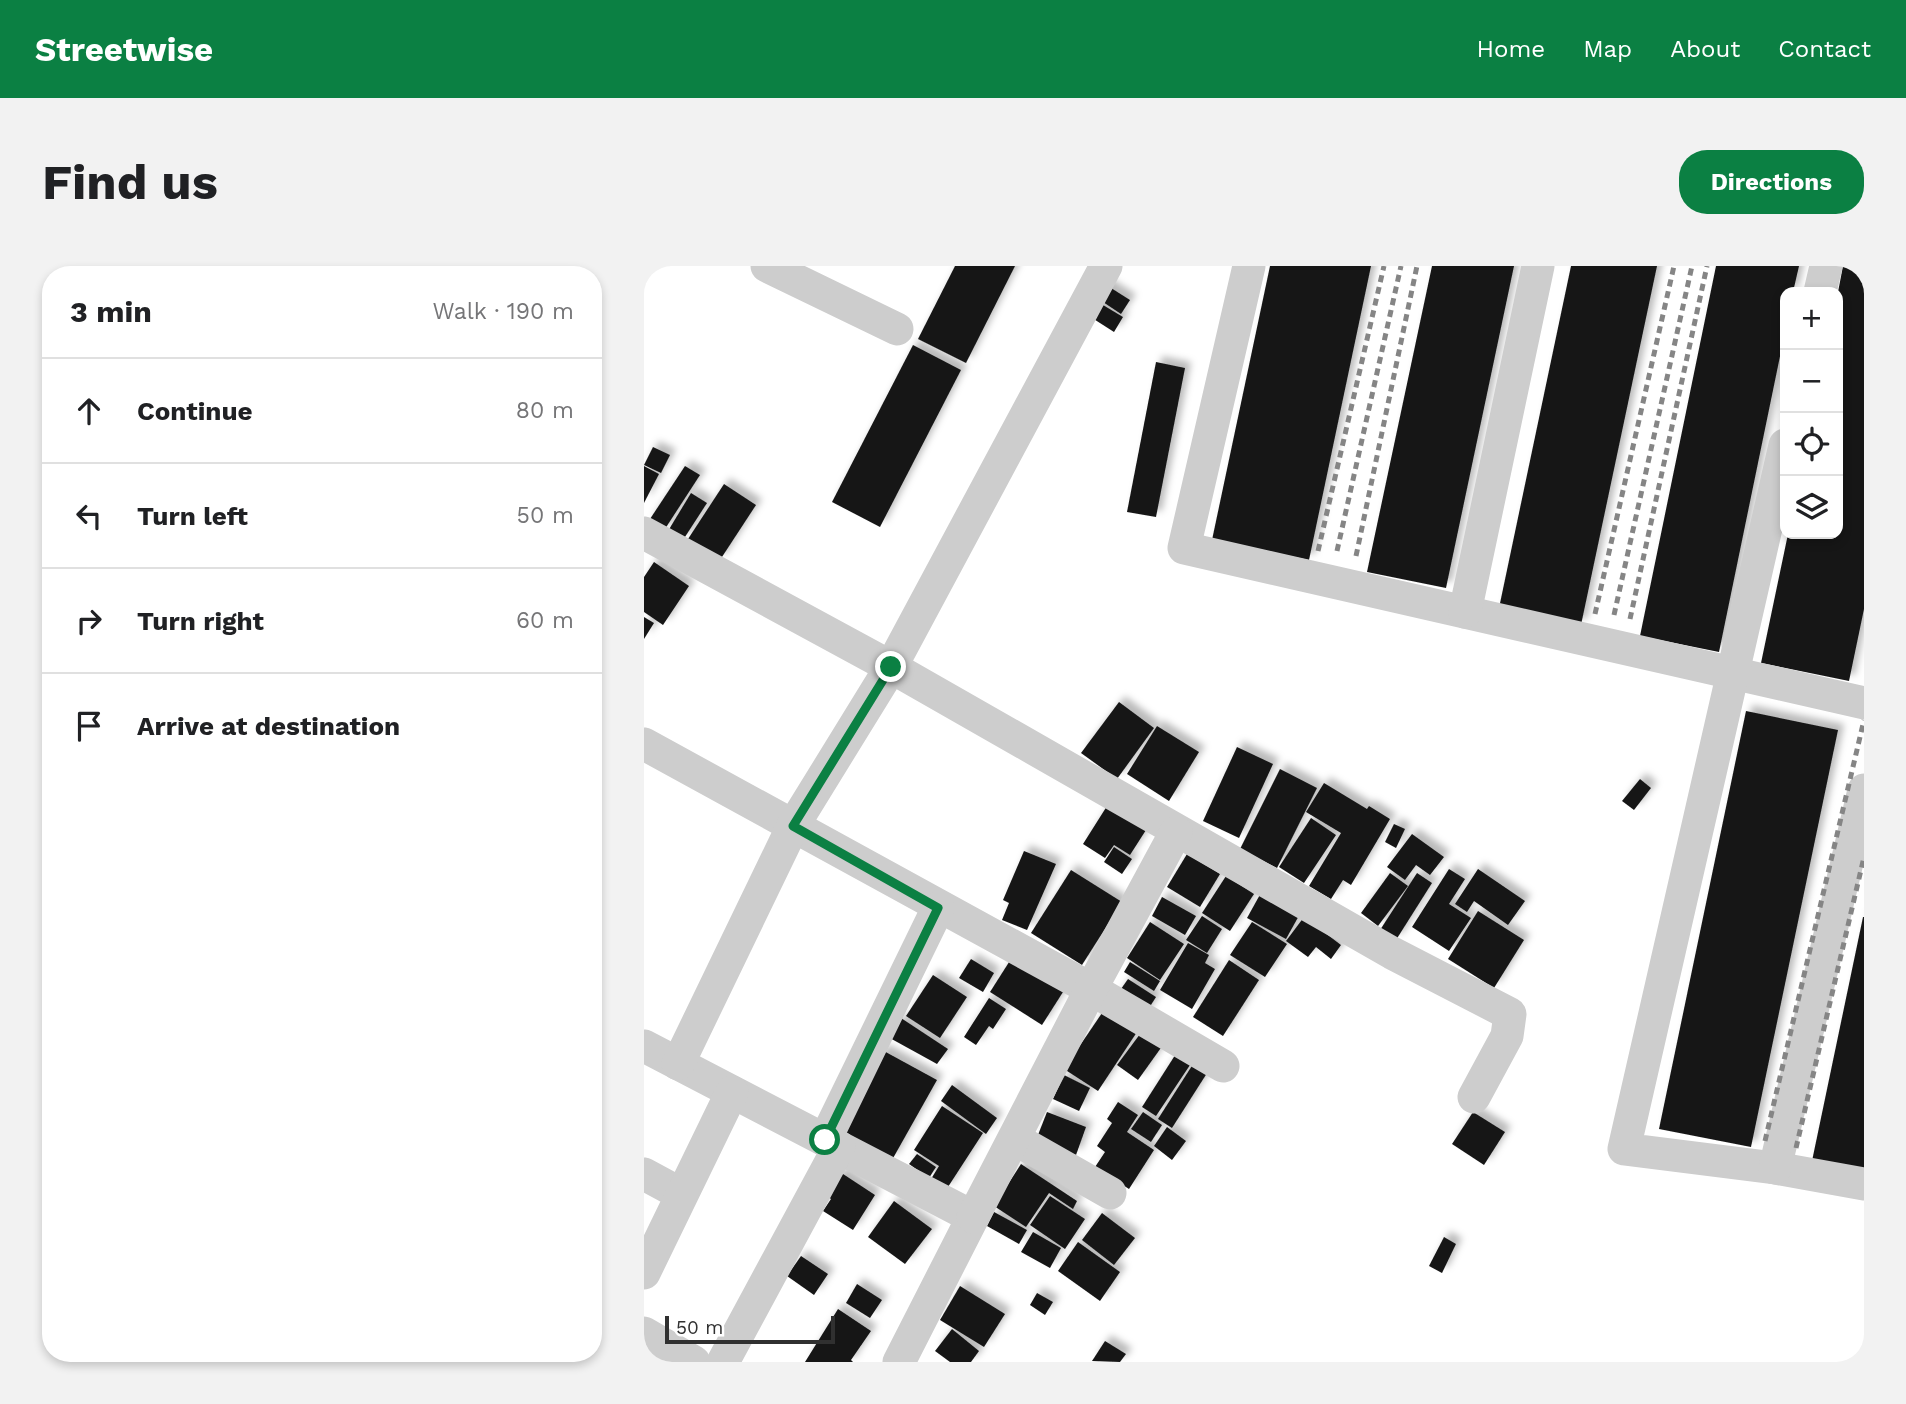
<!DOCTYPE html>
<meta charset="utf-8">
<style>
:root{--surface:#fff;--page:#f2f2f2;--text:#202124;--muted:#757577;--line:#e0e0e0;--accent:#0b8043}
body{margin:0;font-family:"Work Sans",sans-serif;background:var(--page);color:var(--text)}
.controls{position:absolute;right:21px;top:21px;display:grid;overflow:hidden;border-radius:14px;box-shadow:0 4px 10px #0003}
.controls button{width:63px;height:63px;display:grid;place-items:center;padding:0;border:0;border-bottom:2px solid var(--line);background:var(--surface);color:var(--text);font:35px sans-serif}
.scale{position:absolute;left:21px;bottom:18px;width:170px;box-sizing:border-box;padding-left:7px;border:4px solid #303030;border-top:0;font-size:19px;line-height:24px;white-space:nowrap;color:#303030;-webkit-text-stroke:5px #fff;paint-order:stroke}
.stop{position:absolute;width:21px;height:21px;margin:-16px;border:5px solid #0b8043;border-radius:50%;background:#fff}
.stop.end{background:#0b8043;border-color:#fff;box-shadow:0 2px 7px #0008}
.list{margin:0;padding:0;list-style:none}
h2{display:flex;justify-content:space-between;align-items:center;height:91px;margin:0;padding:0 28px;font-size:30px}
h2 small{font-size:23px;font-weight:400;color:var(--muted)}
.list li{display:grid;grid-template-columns:46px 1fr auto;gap:21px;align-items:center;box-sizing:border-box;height:105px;padding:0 28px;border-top:2px solid var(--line)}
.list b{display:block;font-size:26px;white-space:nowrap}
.list em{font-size:23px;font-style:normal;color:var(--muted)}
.icon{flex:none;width:38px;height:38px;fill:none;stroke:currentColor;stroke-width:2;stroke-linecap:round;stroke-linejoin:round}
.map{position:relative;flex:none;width:1220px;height:1096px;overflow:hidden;border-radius:28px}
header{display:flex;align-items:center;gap:42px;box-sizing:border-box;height:98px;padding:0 35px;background:var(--accent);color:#fff}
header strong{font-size:33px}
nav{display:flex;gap:38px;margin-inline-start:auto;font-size:24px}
.intro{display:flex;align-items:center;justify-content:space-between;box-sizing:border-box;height:168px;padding:0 42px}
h1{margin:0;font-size:49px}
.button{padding:18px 32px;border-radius:28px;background:var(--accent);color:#fff;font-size:24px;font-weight:700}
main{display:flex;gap:42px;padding:0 42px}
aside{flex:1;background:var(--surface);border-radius:28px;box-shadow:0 4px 10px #0003}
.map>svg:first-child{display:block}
.building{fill:#171717;filter:url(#shadow)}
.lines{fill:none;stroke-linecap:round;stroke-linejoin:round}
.minor{stroke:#cdcdcd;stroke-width:33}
.rail{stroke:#858585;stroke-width:5;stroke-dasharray:7 5;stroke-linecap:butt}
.route{stroke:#0b8043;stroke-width:9}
</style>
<header>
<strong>Streetwise</strong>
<nav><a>Home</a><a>Map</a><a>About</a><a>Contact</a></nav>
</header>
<div class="intro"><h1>Find us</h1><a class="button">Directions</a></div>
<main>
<aside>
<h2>3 min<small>Walk · 190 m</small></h2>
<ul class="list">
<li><svg class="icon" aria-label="ahead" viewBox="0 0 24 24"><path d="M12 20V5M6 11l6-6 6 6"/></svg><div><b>Continue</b></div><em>80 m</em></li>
<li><svg class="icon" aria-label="left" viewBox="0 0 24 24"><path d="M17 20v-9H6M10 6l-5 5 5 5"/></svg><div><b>Turn left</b></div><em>50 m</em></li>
<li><svg class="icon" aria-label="right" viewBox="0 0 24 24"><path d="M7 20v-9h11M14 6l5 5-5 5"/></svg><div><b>Turn right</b></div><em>60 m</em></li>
<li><svg class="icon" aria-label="arrive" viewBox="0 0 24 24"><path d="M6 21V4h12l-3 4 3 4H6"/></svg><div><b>Arrive at destination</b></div></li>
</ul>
</aside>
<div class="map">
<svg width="1220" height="1096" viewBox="0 0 1220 1096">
<defs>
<filter id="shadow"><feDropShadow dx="6" dy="-6" stdDeviation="3.5" flood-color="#0004"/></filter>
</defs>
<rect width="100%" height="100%" fill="#fff"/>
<!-- building -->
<g class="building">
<polygon points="311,0 371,0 322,97 274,73"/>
<polygon points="626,0 727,0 665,294 568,274"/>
<polygon points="788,0 870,0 802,322 723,306"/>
<polygon points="927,0 1013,0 937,359 855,342"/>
<polygon points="1072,0 1155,0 1149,26 1141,26 1141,66 1075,386 996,370"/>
<polygon points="1199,0 1220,0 1220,343 1205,415 1117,397 1144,268 1194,268 1194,26"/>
<polygon points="456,15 486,34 477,48 447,28"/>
<polygon points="454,36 479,51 470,66 445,50"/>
<polygon points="269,79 317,104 236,261 188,236"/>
<polygon points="512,96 541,102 512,251 483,246"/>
<polygon points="9,181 26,189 17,207 0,199"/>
<polygon points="0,200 15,208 0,237"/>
<polygon points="41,200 56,209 19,266 4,256"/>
<polygon points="80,218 112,239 76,294 44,273"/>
<polygon points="47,227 63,237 39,274 24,265"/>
<polygon points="10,296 45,320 19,359 0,346 0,311"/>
<polygon points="0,351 10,357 0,373"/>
<polygon points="475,436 510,462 473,513 437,487"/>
<polygon points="1102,445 1194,464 1107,881 1015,863"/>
<polygon points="513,460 555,486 525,535 483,508"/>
<polygon points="593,481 629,498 595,572 559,555"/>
<polygon points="636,503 673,522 633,602 596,583"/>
<polygon points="996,513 1007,522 990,544 978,535"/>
<polygon points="680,517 723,543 725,540 746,553 707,619 699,614 687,633 665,620 697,567 662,546"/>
<polygon points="463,540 502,564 486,589 470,579 461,592 439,578"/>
<polygon points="667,552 692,569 660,617 635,601"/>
<polygon points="750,558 761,563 752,582 741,576"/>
<polygon points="768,568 800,591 786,609 772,599 761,614 743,601"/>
<polygon points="470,581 488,593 478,608 460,596"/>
<polygon points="380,585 412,598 383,664 358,654 365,637 359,634"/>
<polygon points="543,588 576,608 556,641 523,621"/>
<polygon points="805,603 821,613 805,638 827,652 805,685 768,661"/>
<polygon points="834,603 881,635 864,659 830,635 823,646 811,638"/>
<polygon points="427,604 478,636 438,699 387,667"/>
<polygon points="746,607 764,620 734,660 717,647"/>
<polygon points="773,607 788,617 752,674 736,664"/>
<polygon points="582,610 610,628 586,665 558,647"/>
<polygon points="618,625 657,646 642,673 603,652"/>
<polygon points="518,631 552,650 541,669 508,650"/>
<polygon points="834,645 880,674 850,722 804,693"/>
<polygon points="558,650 578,663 563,687 542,674"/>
<polygon points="660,651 697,679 687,693 672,681 664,691 642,675"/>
<polygon points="1219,651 1220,651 1220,905 1168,895"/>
<polygon points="506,656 540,678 516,714 483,692"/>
<polygon points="608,656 643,678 621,711 586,689"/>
<polygon points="544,677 565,689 561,697 571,703 548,743 516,724"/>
<polygon points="327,693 350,707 339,726 315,712"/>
<polygon points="367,693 419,726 398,759 346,726"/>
<polygon points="585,694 615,714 579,770 549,751"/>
<polygon points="486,696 516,715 510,725 480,706"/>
<polygon points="289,709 323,731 296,772 262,750"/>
<polygon points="484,713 512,731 500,750 472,730"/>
<polygon points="345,732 362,743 349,763 345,760 332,779 320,771"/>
<polygon points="460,744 493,766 454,825 420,803"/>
<polygon points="257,752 304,783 293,798 244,771"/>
<polygon points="499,764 519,779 494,814 473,799"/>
<polygon points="535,783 550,793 512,850 498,841"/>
<polygon points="238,784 293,814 248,894 193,863"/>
<polygon points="551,795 565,804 528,862 514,853"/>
<polygon points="420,809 446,822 435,845 409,833"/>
<polygon points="308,819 353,852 342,868 297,835"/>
<polygon points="474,836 494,849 483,866 510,884 485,923 451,901 461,886 453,880 468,857 463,853"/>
<polygon points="298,840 339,867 302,924 287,913 295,900 270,884"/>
<polygon points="403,846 442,861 432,889 392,874"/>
<polygon points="499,846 518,859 507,876 487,863"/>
<polygon points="829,846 861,866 840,899 808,878"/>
<polygon points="523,861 542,875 528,894 510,880"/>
<polygon points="273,888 292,901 285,912 265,898"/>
<polygon points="377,898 433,935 429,943 405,927 382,961 350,940"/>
<polygon points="196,906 231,929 209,964 179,945 187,933 181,929"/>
<polygon points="406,930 441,953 421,983 386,959"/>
<polygon points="250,935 288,963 261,998 224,971"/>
<polygon points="350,946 383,964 375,978 343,960"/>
<polygon points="458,947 491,972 470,999 438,974"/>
<polygon points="389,966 417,982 406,1002 377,986"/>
<polygon points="800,971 812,978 798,1007 785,1000"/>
<polygon points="434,976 476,1006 456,1035 414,1005"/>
<polygon points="157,990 184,1008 170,1029 143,1010"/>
<polygon points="213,1018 238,1034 226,1052 202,1037"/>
<polygon points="316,1020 361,1048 340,1081 296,1054"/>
<polygon points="393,1027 409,1036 401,1049 386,1039"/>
<polygon points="194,1043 227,1065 207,1094 209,1096 161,1096"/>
<polygon points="308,1063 335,1085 327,1096 306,1096 291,1085"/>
<polygon points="461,1075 482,1088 476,1096 448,1095"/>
</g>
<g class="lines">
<!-- minor -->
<g class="minor">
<polyline points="123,0 253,63"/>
<polyline points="605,0 540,282 1220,437"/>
<polyline points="1176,26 1182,0"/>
<polyline points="1141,179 980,883 1131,902 1220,918"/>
<polyline points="0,267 247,401 748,687 866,748 863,770 830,831"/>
<polyline points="821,346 894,0"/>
<polyline points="0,478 447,723 579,800"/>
<polyline points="0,780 329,951 255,1096"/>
<polyline points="34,798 149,560 247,401 462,0"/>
<polyline points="371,873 466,927"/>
<polyline points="181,874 294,642"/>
<polyline points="1131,902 1220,524"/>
<polyline points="0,908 37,928"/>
<polyline points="329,951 447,723 532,566"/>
<polyline points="0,1007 88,826"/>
<polyline points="0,1067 50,1096"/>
<polyline points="79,1096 195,881"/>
</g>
<!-- rail -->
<g class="rail">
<polyline points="674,285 740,0"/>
<polyline points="693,285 757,0"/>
<polyline points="712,290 773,0"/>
<polyline points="951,348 1030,0"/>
<polyline points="970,349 1048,0"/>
<polyline points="986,353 1063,0"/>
<polyline points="1121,875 1220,454"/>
<polyline points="1152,882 1220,591"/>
</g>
</g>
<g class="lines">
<!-- route -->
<polyline class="route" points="181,874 294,642 149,560 247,401"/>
</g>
</svg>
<div class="controls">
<button>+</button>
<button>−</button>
<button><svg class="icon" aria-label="locate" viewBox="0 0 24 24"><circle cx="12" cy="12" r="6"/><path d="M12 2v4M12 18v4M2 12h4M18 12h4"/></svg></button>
<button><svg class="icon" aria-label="layers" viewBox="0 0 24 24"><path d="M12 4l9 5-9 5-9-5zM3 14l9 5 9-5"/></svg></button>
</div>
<div class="scale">50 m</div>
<div class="stop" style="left:181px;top:874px"></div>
<div class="stop end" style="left:247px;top:401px"></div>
</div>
</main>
